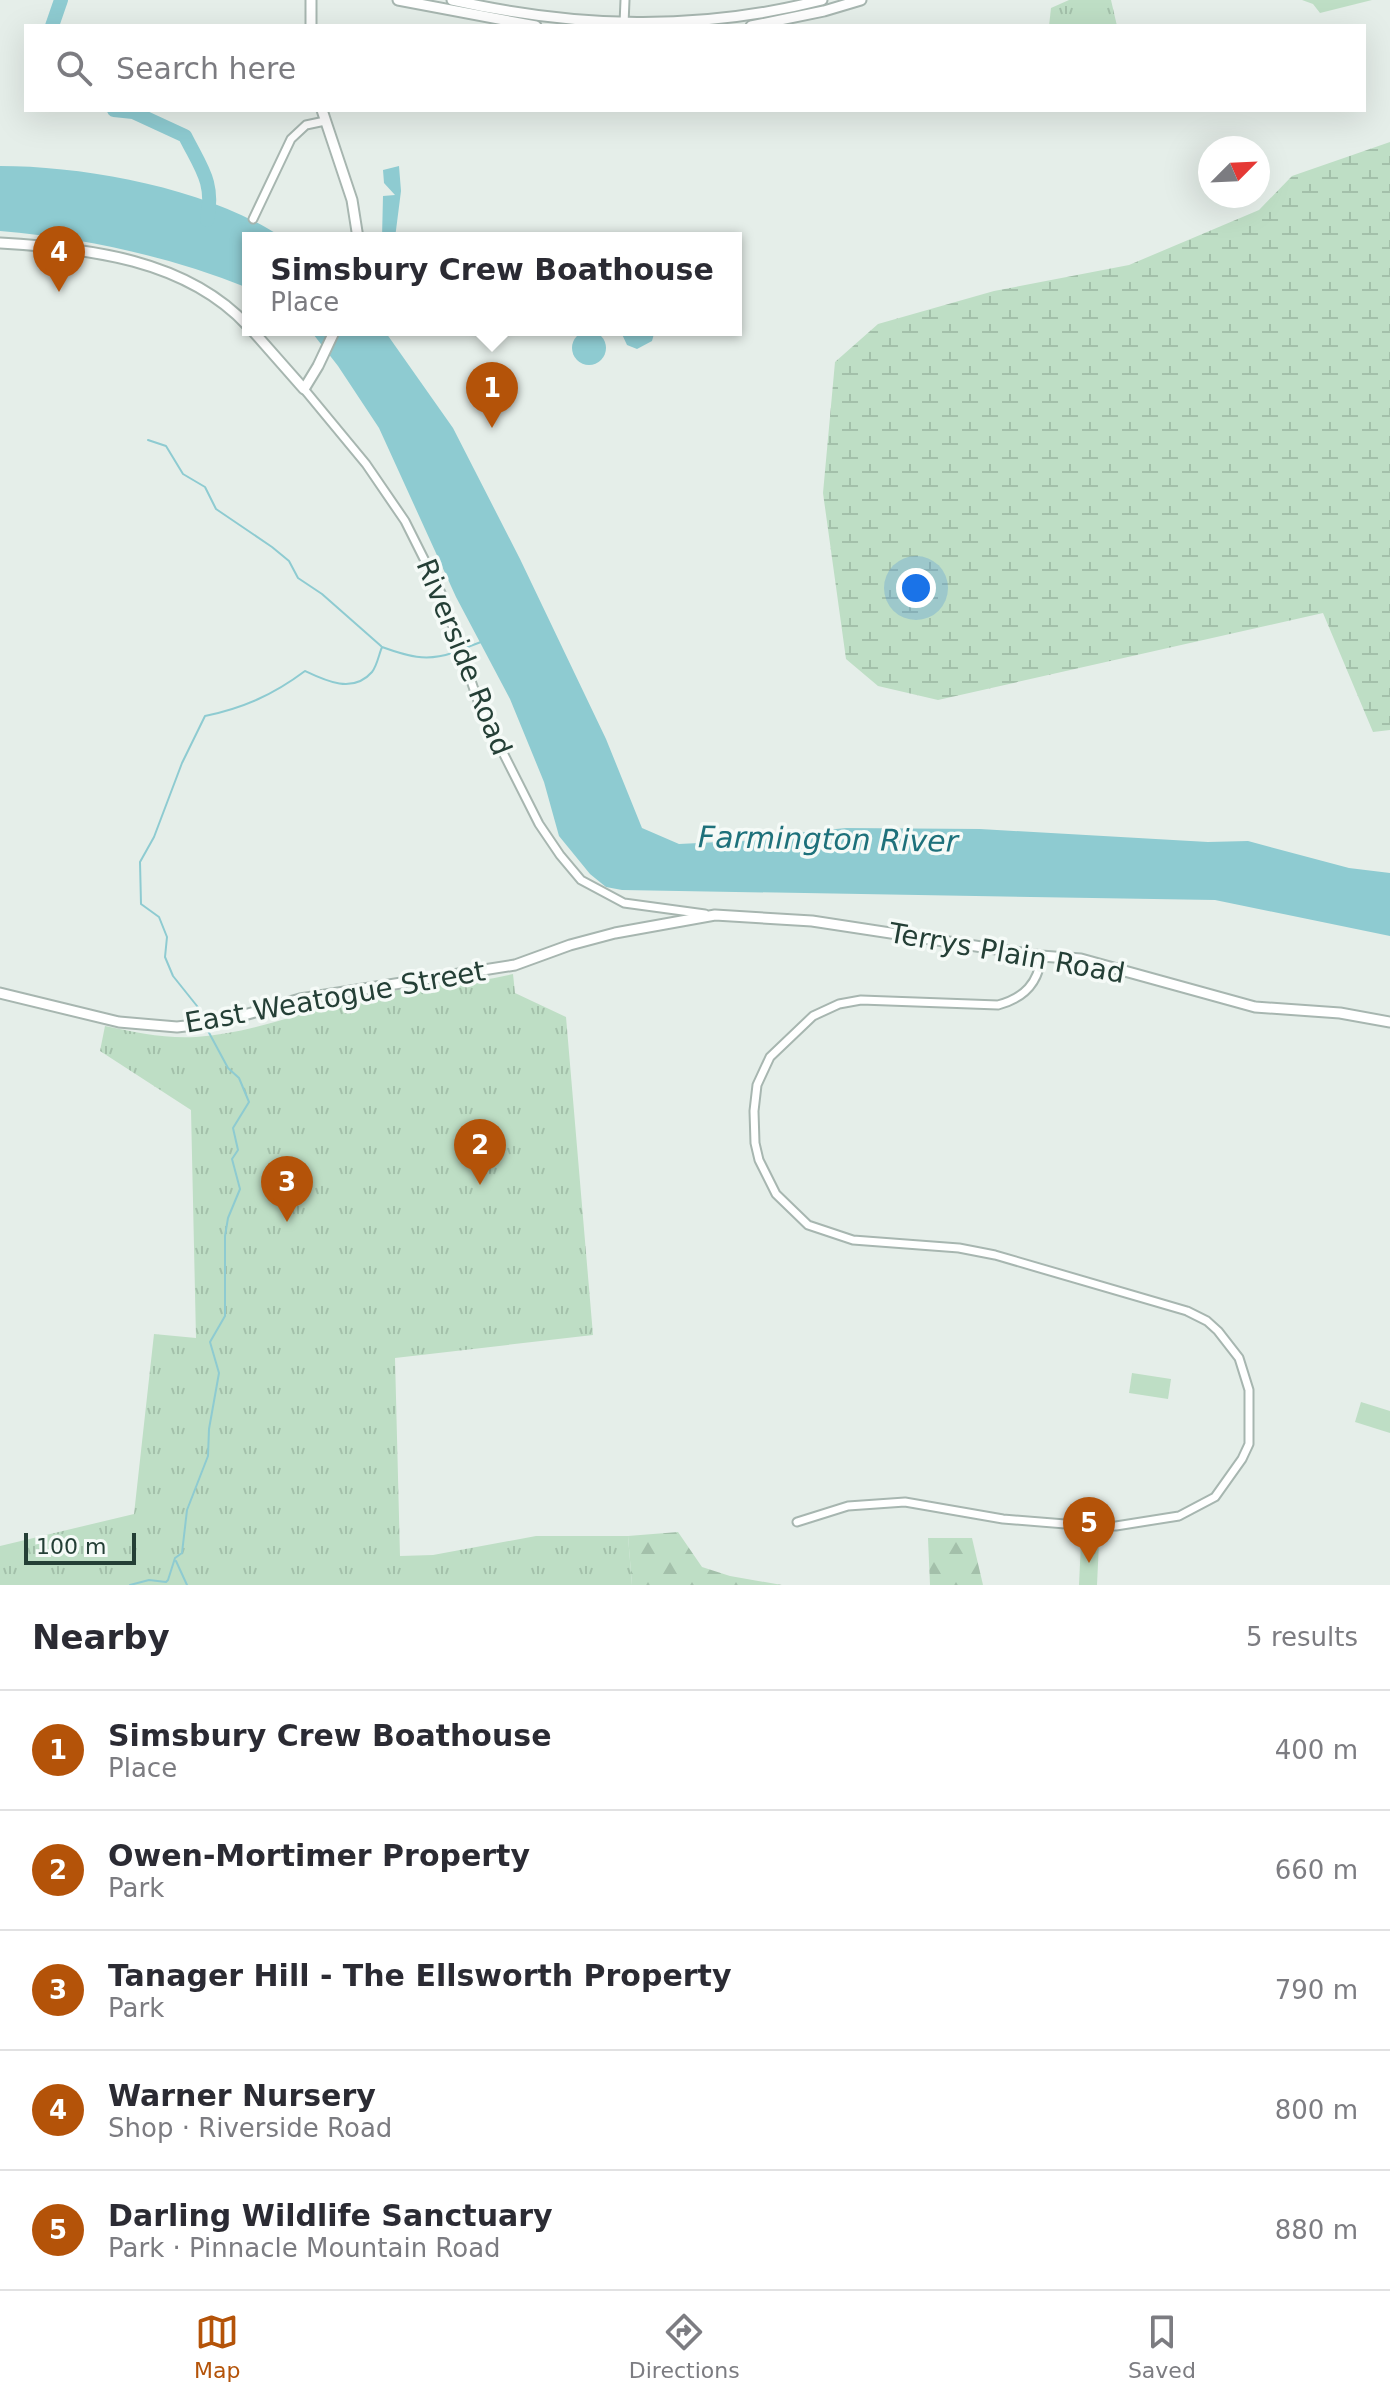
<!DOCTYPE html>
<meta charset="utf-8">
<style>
:root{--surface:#fff;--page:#f7f7f7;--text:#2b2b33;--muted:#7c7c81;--line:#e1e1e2;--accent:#b45309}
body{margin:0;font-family:"DejaVu Sans",sans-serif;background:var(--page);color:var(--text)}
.compass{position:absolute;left:1198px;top:136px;width:72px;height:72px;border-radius:50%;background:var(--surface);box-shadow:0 8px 32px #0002;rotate:66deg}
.scale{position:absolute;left:24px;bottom:20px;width:112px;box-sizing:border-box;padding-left:8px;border:4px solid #243f36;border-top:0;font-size:22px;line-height:28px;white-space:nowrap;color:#243f36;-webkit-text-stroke:6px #f5faf7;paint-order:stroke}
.you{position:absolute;left:916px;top:588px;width:28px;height:28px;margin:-20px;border:6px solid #fff;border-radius:50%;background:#1a73e8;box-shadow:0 0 0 12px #1a73e833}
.badge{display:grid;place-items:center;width:52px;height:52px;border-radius:50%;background:var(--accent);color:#fff;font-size:26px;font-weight:700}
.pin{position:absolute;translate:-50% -66px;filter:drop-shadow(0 2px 4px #0008)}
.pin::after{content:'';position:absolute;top:42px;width:28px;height:24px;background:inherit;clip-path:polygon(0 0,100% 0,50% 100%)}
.popup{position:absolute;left:242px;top:232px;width:500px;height:104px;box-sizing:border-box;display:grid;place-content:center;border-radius:0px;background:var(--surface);filter:drop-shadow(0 2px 6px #0005);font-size:26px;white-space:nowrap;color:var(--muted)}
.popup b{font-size:30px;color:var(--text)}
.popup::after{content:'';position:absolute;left:50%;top:100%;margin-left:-16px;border:16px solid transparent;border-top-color:var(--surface)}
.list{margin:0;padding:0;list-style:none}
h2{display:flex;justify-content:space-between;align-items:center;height:104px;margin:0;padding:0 32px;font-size:34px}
h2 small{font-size:26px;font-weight:400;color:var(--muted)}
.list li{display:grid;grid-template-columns:52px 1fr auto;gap:24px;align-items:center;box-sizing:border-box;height:120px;padding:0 32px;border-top:2px solid var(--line)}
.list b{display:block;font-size:30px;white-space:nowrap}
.list p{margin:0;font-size:26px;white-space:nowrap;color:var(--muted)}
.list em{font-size:26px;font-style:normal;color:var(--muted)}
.icon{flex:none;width:44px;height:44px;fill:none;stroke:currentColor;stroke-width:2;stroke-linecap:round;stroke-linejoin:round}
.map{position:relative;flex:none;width:1390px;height:1585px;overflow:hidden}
.search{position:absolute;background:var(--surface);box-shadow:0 8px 32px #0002;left:24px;right:24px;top:24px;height:88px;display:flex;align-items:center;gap:20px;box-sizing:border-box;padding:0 28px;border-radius:0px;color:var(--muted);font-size:30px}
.sheet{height:704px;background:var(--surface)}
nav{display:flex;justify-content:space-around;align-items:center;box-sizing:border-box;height:112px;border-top:2px solid var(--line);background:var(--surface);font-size:22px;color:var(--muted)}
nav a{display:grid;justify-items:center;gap:4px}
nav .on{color:var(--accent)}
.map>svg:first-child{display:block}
.grass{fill:#bedec5}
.forest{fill:url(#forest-firs)}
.wetland{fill:url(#wetland-marsh)}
.park{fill:url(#park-tufts)}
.water{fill:#8ecbd1}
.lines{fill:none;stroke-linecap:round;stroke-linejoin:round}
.stream{stroke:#8ecbd1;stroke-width:2}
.river{stroke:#8ecbd1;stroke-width:14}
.minor-casing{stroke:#a7b6b0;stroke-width:11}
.tertiary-casing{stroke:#a7b6b0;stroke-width:13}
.minor{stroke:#fff;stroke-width:7}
.tertiary{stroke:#fff;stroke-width:9}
.labels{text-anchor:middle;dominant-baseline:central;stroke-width:7;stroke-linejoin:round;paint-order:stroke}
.street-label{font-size:28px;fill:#243f36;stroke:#f5faf7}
.water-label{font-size:30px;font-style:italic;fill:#1e717b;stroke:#f5faf7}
</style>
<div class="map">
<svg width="1390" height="1585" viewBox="0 0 1390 1585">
<defs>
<pattern id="forest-firs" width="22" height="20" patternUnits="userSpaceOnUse" patternTransform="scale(2)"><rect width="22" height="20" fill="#bedec5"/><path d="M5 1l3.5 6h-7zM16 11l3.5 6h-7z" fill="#a3c0aa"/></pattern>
<pattern id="wetland-marsh" width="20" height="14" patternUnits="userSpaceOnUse" patternTransform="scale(2)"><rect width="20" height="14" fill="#bedec5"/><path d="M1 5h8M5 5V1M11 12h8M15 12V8" fill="none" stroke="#a3c0aa"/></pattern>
<pattern id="park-tufts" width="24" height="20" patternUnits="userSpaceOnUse" patternTransform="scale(2)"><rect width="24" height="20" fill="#bedec5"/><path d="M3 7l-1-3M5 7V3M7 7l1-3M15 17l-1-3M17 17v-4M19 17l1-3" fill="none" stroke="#a3c0aa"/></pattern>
</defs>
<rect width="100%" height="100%" fill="#e5eee9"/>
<!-- grass -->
<g class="grass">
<polygon points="1132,1373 1171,1379 1168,1399 1129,1393"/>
<polygon points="1361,1402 1390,1411 1390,1433 1355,1422"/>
</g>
<!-- forest -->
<g class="forest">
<polygon points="678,1532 702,1567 730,1576 782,1585 632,1585 628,1536"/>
<polygon points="928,1538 972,1538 983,1585 930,1585"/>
</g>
<!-- wetland -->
<polygon class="wetland" points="1390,142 1390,730 1373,732 1323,613 938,700 878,686 846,659 823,493 835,362 878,324 994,291 1129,265 1259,210 1292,176"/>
<!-- park -->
<g class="park">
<polygon points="1069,0 1111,0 1117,26 1049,26 1051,8"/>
<polygon points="1302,0 1372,0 1320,13 1313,4"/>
<path d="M513,974L515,993L566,1017L593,1335L395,1358L400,1556L433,1555L536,1536H628L632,1585H0V1546L134,1514L154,1334L196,1338L191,1110L100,1051L105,1026C135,1032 165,1039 196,1037C257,1033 315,1007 374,994C420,985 468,985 513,974Z"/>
<polygon points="1081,1541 1099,1542 1097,1585 1079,1585"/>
</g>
<!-- water -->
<g class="water">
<path d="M0,166C87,166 210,189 283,238H248V288C168,256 85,238 0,231Z"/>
<polygon points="399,166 401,191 395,238 382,238 383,196 395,195 384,183 383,170"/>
<polygon points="310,330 384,330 453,428 520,559 606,739 642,828 679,844 760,840 786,834 846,828 980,829 1208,842 1248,841 1349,868 1390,873 1390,936 1215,900 622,890 606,887 590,874 559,836 544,782 510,699 456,597 379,428 338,366"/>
<polygon points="620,330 655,330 652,341 637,349 627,345"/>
<circle cx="589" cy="348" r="17"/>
</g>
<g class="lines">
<!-- stream -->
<g class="stream">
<polyline points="148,440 166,446 183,474 205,487 216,509 272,547 289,561 298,578 322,594 381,646"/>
<polyline points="465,648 481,642"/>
<path d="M203,1018L201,1011L173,976L165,957L167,937L159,917L141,904L140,862L154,837L182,763L205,716C243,708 273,695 305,671C326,681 353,694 372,672C377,666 379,654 382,647C407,656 426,662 452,653"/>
<polyline points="176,1561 187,1585"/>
<polyline points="130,1585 149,1580 166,1582 168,1580 175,1558 182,1553 187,1510 208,1456 209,1429 219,1373 210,1342 225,1316 225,1236 228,1218 240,1189 232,1159 238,1150 233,1128 249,1102 239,1078 228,1068 207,1029"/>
</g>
<!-- river -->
<g class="river">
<polyline points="52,26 61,0"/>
<path d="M114,110L133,112L185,136C201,168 215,183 207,220"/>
</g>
<defs>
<g id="minor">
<polyline points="624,24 625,0"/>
<polyline points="253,219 291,139 306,125 325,121"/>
<polyline points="304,389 366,464 405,521 441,593 480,707 539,824 560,855 581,880 624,903 705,914"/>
<path d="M797,1522L848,1506L905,1502L1003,1519L1090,1526H1116L1179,1516L1215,1497L1242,1459L1249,1444V1390L1239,1358L1218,1331L1207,1321L1187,1311L995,1255L959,1248L853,1240L808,1225L776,1194L759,1160L755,1143L754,1111L757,1085L770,1057L813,1016L839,1004L861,1000L998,1005C1024,998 1039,983 1041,956"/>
</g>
<g id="tertiary">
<polyline points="398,0 536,26"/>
<path d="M452,0C576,28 698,32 822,0"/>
<polyline points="311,26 311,0"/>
<polyline points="751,26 824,11 861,0"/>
<polyline points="322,110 352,200 358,238"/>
<path d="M0,243C87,248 186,259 248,326"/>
<polyline points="252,330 304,389 318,366 335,330"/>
<polyline points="0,993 119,1022 177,1027 220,1022 300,999 515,965 570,945 615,933 715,915 812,921 1041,956 1081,959 1255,1007 1340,1013 1390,1022"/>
</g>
</defs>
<!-- minor casing -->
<use href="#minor" class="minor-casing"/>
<!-- tertiary casing -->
<use href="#tertiary" class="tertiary-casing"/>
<!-- minor -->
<use href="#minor" class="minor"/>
<!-- tertiary -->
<use href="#tertiary" class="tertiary"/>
</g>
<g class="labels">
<!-- street labels -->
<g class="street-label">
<text transform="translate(464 657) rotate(68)">Riverside Road</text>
<text transform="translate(1007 953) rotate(10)">Terrys Plain Road</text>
<text transform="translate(335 997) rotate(-10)">East Weatogue Street</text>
</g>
<!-- water labels -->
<g class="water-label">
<text transform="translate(828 839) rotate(1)">Farmington River</text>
</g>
</g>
</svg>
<svg class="compass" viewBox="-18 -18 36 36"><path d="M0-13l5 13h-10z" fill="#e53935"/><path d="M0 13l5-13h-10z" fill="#7c7c81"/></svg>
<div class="scale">100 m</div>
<div class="you"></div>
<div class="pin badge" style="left:492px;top:428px">1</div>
<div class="popup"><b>Simsbury Crew Boathouse</b>Place</div>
<div class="pin badge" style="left:480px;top:1185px">2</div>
<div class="pin badge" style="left:287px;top:1222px">3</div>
<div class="pin badge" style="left:59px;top:292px">4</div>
<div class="pin badge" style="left:1089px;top:1563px">5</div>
<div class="search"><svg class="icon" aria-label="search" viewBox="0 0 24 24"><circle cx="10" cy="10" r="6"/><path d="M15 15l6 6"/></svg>Search here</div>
</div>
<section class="sheet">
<h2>Nearby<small>5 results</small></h2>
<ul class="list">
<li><span class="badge">1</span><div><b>Simsbury Crew Boathouse</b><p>Place</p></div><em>400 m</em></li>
<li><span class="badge">2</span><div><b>Owen-Mortimer Property</b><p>Park</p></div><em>660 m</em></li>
<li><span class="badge">3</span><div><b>Tanager Hill - The Ellsworth Property</b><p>Park</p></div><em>790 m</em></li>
<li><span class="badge">4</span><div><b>Warner Nursery</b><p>Shop · Riverside Road</p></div><em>800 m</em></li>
<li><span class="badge">5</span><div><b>Darling Wildlife Sanctuary</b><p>Park · Pinnacle Mountain Road</p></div><em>880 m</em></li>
</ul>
</section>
<nav>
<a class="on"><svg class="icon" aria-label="map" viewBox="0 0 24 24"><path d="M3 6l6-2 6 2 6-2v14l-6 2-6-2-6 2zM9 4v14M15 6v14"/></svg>Map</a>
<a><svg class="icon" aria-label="directions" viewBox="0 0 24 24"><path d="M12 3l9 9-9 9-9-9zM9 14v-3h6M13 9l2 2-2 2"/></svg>Directions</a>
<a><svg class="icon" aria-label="saved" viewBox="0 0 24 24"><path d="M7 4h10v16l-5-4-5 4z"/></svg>Saved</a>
</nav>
